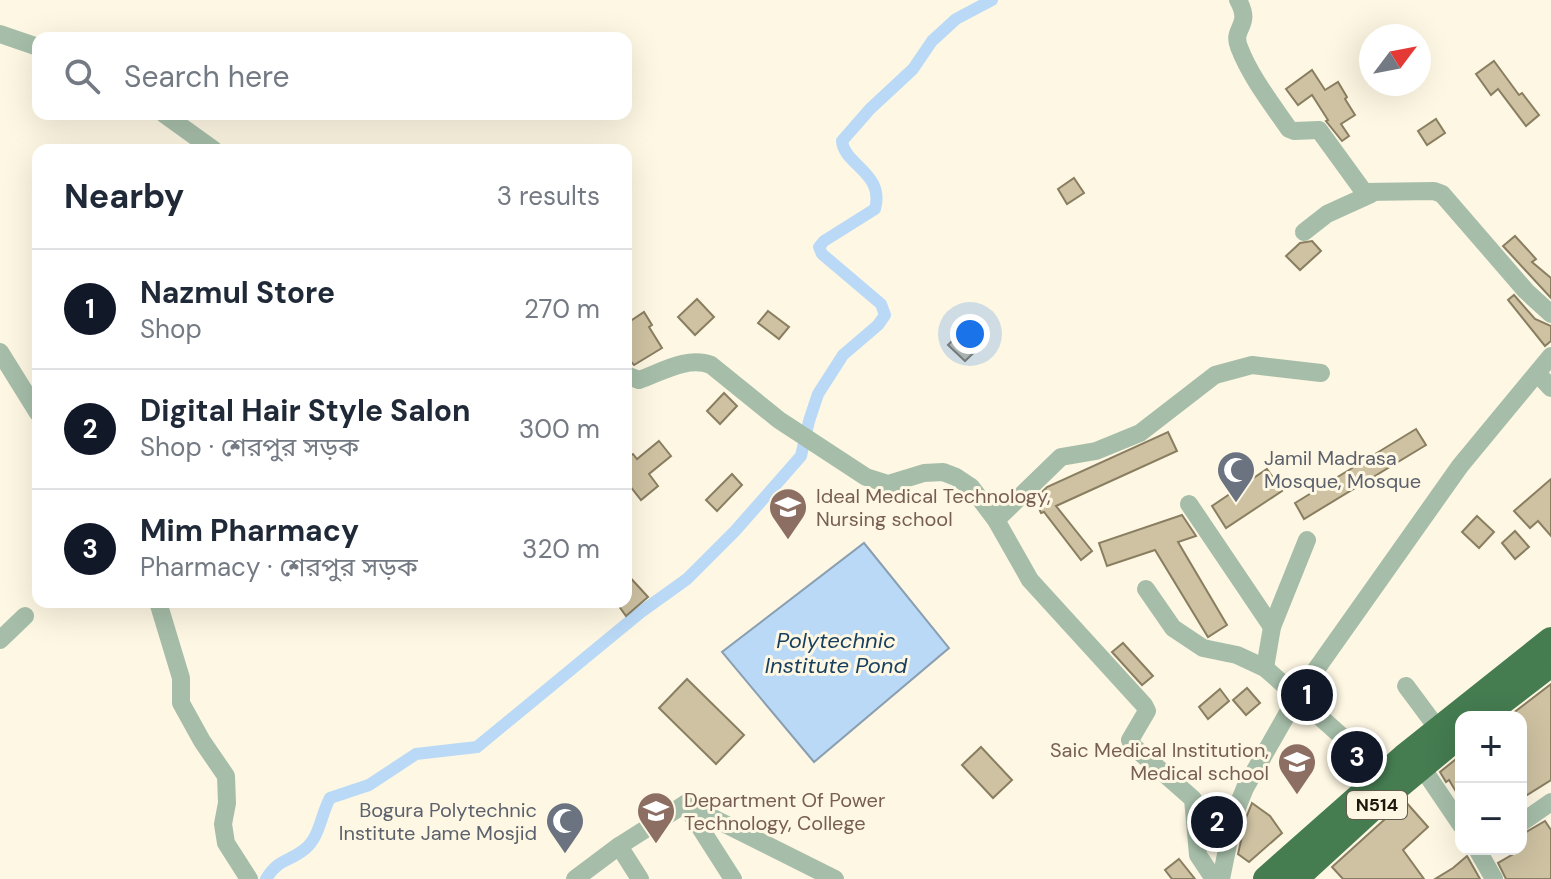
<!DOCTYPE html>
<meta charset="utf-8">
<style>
:root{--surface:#fff;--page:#f2f2f3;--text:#1f2937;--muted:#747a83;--line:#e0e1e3;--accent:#111827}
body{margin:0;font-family:"DM Sans","Noto Sans Bengali",sans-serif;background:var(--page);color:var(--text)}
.controls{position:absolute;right:24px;bottom:24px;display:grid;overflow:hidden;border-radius:16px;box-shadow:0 8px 32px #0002}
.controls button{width:72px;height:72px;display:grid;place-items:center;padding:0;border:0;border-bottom:2px solid var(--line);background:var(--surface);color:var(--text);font:40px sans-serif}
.compass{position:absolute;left:1359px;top:24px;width:72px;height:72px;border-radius:50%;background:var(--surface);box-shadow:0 8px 32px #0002;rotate:58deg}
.you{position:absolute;left:970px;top:334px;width:28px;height:28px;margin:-20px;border:6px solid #fff;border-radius:50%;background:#1a73e8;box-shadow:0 0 0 12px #1a73e833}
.badge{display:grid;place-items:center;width:52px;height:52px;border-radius:50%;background:var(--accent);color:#fff;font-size:26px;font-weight:700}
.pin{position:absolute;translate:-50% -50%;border:4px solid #fff;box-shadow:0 2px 8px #0006}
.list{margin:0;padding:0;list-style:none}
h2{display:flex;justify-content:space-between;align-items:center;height:104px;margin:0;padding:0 32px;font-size:34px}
h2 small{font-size:26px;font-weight:400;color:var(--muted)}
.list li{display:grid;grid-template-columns:52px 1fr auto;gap:24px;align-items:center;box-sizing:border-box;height:120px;padding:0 32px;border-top:2px solid var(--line)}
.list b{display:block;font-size:30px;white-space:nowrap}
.list p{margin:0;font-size:26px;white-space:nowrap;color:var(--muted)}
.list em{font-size:26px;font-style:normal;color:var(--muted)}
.icon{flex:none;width:44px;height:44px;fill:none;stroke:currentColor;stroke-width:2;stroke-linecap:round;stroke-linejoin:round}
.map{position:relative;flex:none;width:1551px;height:879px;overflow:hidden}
.search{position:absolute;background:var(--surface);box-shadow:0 8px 32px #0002;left:32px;top:32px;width:600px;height:88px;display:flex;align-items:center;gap:20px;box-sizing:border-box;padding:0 28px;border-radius:16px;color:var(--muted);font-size:30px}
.panel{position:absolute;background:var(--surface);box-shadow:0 8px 32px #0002;left:32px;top:144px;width:600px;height:464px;border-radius:16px}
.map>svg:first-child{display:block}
.water{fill:#b9d9f7;stroke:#8a9fb1;stroke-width:2}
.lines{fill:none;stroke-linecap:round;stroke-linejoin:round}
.canal{stroke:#b9d9f7;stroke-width:12}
.building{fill:#cec2a2;stroke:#897e60;stroke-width:2}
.minor{stroke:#a6bea9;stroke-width:18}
.highway{stroke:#457c50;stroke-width:26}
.labels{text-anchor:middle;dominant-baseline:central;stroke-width:6;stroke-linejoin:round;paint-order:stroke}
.shield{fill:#fef7e3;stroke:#615c4d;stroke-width:2}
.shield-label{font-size:18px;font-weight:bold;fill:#1e190d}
.worship-label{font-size:20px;fill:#5b616d;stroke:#fef7e3;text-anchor:start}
.education-label{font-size:20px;fill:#785e54;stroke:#fef7e3;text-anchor:start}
.water-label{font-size:22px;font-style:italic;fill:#163e5e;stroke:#fef7e3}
</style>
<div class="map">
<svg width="1551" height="879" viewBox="0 0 1551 879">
<rect width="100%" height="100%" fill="#fef7e3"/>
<!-- water -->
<polygon class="water" points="864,543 949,648 814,762 722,652"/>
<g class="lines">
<!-- canal -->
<path class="canal" d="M266,879C278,859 289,862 305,849C320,837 321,814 330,798L369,785L416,754L477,747L641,612L687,579L735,531L801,456L809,421L818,394L843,355L878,325L885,315L881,304L822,254L819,247L824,241L875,209C885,173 844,165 842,141L870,109L913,69L932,41L956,19L992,0"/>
</g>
<!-- building -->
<g class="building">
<polygon points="1494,61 1519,95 1522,93 1539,115 1526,126 1498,89 1491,95 1476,74"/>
<polygon points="1312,70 1325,90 1338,82 1347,97 1345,99 1355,115 1341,124 1349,136 1342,141 1326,121 1328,120 1312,95 1298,105 1286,89"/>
<polygon points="1436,119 1445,133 1427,145 1418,131"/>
<polygon points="1074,178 1084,193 1067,204 1058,189"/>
<polygon points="1515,236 1536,259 1532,262 1551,278 1551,298 1503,246"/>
<polygon points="1312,241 1321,251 1300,270 1286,256 1300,243"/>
<polygon points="1514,295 1535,319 1551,326 1551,341 1545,346 1508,300"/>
<polygon points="697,299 714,317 695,335 678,317"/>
<polygon points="768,311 789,327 779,339 758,323"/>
<polygon points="644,312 652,325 649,327 662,348 634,365 626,356 626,324"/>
<polygon points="967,326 984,343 965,361 948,345"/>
<polygon points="724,393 737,406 720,424 707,411"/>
<polygon points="1416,429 1426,445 1304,519 1295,503"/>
<polygon points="1168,432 1177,451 1056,506 1092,551 1081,560 1044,512 1041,513 1035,499 1047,487"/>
<polygon points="659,441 671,456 649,474 658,486 641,500 626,481 626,459 633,454 637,459"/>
<polygon points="1267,469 1282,491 1226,528 1212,506"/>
<polygon points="732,474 742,485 717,511 706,500"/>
<polygon points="1551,479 1551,536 1538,521 1530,528 1514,511"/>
<polygon points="1182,515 1196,536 1178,542 1227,625 1208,637 1155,550 1107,566 1099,543"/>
<polygon points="1477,516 1494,532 1479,548 1462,532"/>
<polygon points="1515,531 1529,547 1515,559 1502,543"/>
<polygon points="626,573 648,597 626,616 616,602 626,602"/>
<polygon points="1123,643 1153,676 1142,685 1112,652"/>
<polygon points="687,679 744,735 716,764 659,708"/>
<polygon points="1551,684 1551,780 1527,795 1521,785 1521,717 1508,717"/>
<polygon points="1247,688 1260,703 1246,715 1233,700"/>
<polygon points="1220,689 1229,701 1208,719 1199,707"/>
<polygon points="981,747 1012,780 993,798 962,765"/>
<polygon points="1461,755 1461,800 1449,780 1446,782 1440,772"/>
<polygon points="1405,801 1428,827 1403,850 1424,879 1343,879 1332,867"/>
<polygon points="1252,803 1270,816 1282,833 1249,862 1238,854 1246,818"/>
<polygon points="1545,821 1551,830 1551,879 1506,879 1498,863 1515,853 1513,849 1521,849 1521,835"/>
<polygon points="1467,856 1480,879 1435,879 1453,868"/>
<polygon points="1179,859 1195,879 1172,879 1165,870"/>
</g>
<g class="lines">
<!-- minor -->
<g class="minor">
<path d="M1238,0C1253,27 1231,27 1239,47C1250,76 1271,103 1289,129L1294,131L1319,130L1364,192L1434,191L1442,194L1526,291L1551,314"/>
<polyline points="0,34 38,47"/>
<polyline points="164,114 214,150"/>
<polyline points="1304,232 1327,214 1371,194"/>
<polyline points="0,352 38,413"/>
<polyline points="1537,373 1551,388"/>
<path d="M626,375L639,380C662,372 687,356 711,365L779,420L866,477L888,484L924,473L943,472L956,477L971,487L996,520L1030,580L1144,705L1147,711L1130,740L1134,747L1193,799L1198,855L1214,879"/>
<polyline points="1189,504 1272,627"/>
<polyline points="996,520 1061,457 1096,451 1140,433 1215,375 1252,365 1321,373"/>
<polyline points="1146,589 1173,628 1203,648 1237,655 1265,668 1384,774"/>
<polyline points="158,602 181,678 181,703 202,741 226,776 227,803 223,824 226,843 249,879"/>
<polyline points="0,640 25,616"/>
<polyline points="1265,668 1272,627 1307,540"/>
<polyline points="1406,686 1438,729"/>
<polyline points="1421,766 1461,825"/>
<polyline points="685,804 733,879"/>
<polyline points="1521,823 1551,802"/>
<polyline points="619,846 640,879"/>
<polyline points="1477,849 1494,879"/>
<polyline points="575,879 619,846 685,804 835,879"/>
<polyline points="1221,879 1234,815 1245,788 1298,695 1460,466 1551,356"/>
</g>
<!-- highway -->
<g class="highway">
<polyline points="1487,713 1551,664"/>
<polyline points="1266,879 1404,757 1551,640"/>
<polyline points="1295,879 1378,803 1461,734"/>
</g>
</g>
<!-- icons -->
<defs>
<symbol id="mosque-pin" viewBox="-11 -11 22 30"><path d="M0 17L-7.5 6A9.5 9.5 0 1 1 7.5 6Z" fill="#6b7280" stroke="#fef7e3"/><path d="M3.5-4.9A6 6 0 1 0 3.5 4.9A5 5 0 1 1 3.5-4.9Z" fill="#fff"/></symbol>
<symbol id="school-pin" viewBox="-11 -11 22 30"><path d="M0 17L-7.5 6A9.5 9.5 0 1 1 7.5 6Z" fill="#8d6e63" stroke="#fef7e3"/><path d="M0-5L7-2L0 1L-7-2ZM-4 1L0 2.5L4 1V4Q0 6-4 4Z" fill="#fff"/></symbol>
<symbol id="university-pin" viewBox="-11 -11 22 30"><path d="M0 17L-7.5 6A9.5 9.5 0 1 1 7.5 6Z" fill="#8d6e63" stroke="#fef7e3"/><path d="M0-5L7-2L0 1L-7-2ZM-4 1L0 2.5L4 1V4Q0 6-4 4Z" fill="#fff"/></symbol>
</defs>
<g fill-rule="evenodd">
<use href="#mosque-pin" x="1214" y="448" width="44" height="60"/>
<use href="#school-pin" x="766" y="485" width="44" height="60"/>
<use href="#school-pin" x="1275" y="740" width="44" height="60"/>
<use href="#university-pin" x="634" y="789" width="44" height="60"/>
<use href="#mosque-pin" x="543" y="799" width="44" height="60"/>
</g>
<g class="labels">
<!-- shield labels -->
<rect class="shield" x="1347" y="791" width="60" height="28" rx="6"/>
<g class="shield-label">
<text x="1377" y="805">N514</text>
</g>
<!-- worship labels -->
<g class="worship-label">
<text x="1264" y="458">Jamil Madrasa<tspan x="1264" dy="23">Mosque, Mosque</tspan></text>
<text x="537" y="810" text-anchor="end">Bogura Polytechnic<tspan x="537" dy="23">Institute Jame Mosjid</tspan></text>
</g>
<!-- education labels -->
<g class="education-label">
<text x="816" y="496">Ideal Medical Technology,<tspan x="816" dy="23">Nursing school</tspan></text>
<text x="1269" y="750" text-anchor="end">Saic Medical Institution,<tspan x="1269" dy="23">Medical school</tspan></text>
<text x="684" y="800">Department Of Power<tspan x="684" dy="23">Technology, College</tspan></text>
</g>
<!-- water labels -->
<g class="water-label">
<text x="836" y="640">Polytechnic<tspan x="836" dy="25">Institute Pond</tspan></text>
</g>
</g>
</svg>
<div class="controls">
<button>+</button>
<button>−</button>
</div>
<svg class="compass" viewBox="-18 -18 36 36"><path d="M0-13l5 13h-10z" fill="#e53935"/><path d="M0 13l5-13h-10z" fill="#747a83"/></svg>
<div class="you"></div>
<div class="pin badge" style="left:1307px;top:695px">1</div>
<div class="pin badge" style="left:1217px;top:822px">2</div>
<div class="pin badge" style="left:1357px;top:757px">3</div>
<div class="search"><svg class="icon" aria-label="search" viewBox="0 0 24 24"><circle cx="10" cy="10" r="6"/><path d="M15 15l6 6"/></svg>Search here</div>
<section class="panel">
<h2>Nearby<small>3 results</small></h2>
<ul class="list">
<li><span class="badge">1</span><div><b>Nazmul Store</b><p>Shop</p></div><em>270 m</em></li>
<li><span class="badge">2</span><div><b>Digital Hair Style Salon</b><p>Shop · শেরপুর সড়ক</p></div><em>300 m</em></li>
<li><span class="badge">3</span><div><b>Mim Pharmacy</b><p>Pharmacy · শেরপুর সড়ক</p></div><em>320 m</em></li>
</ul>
</section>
</div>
